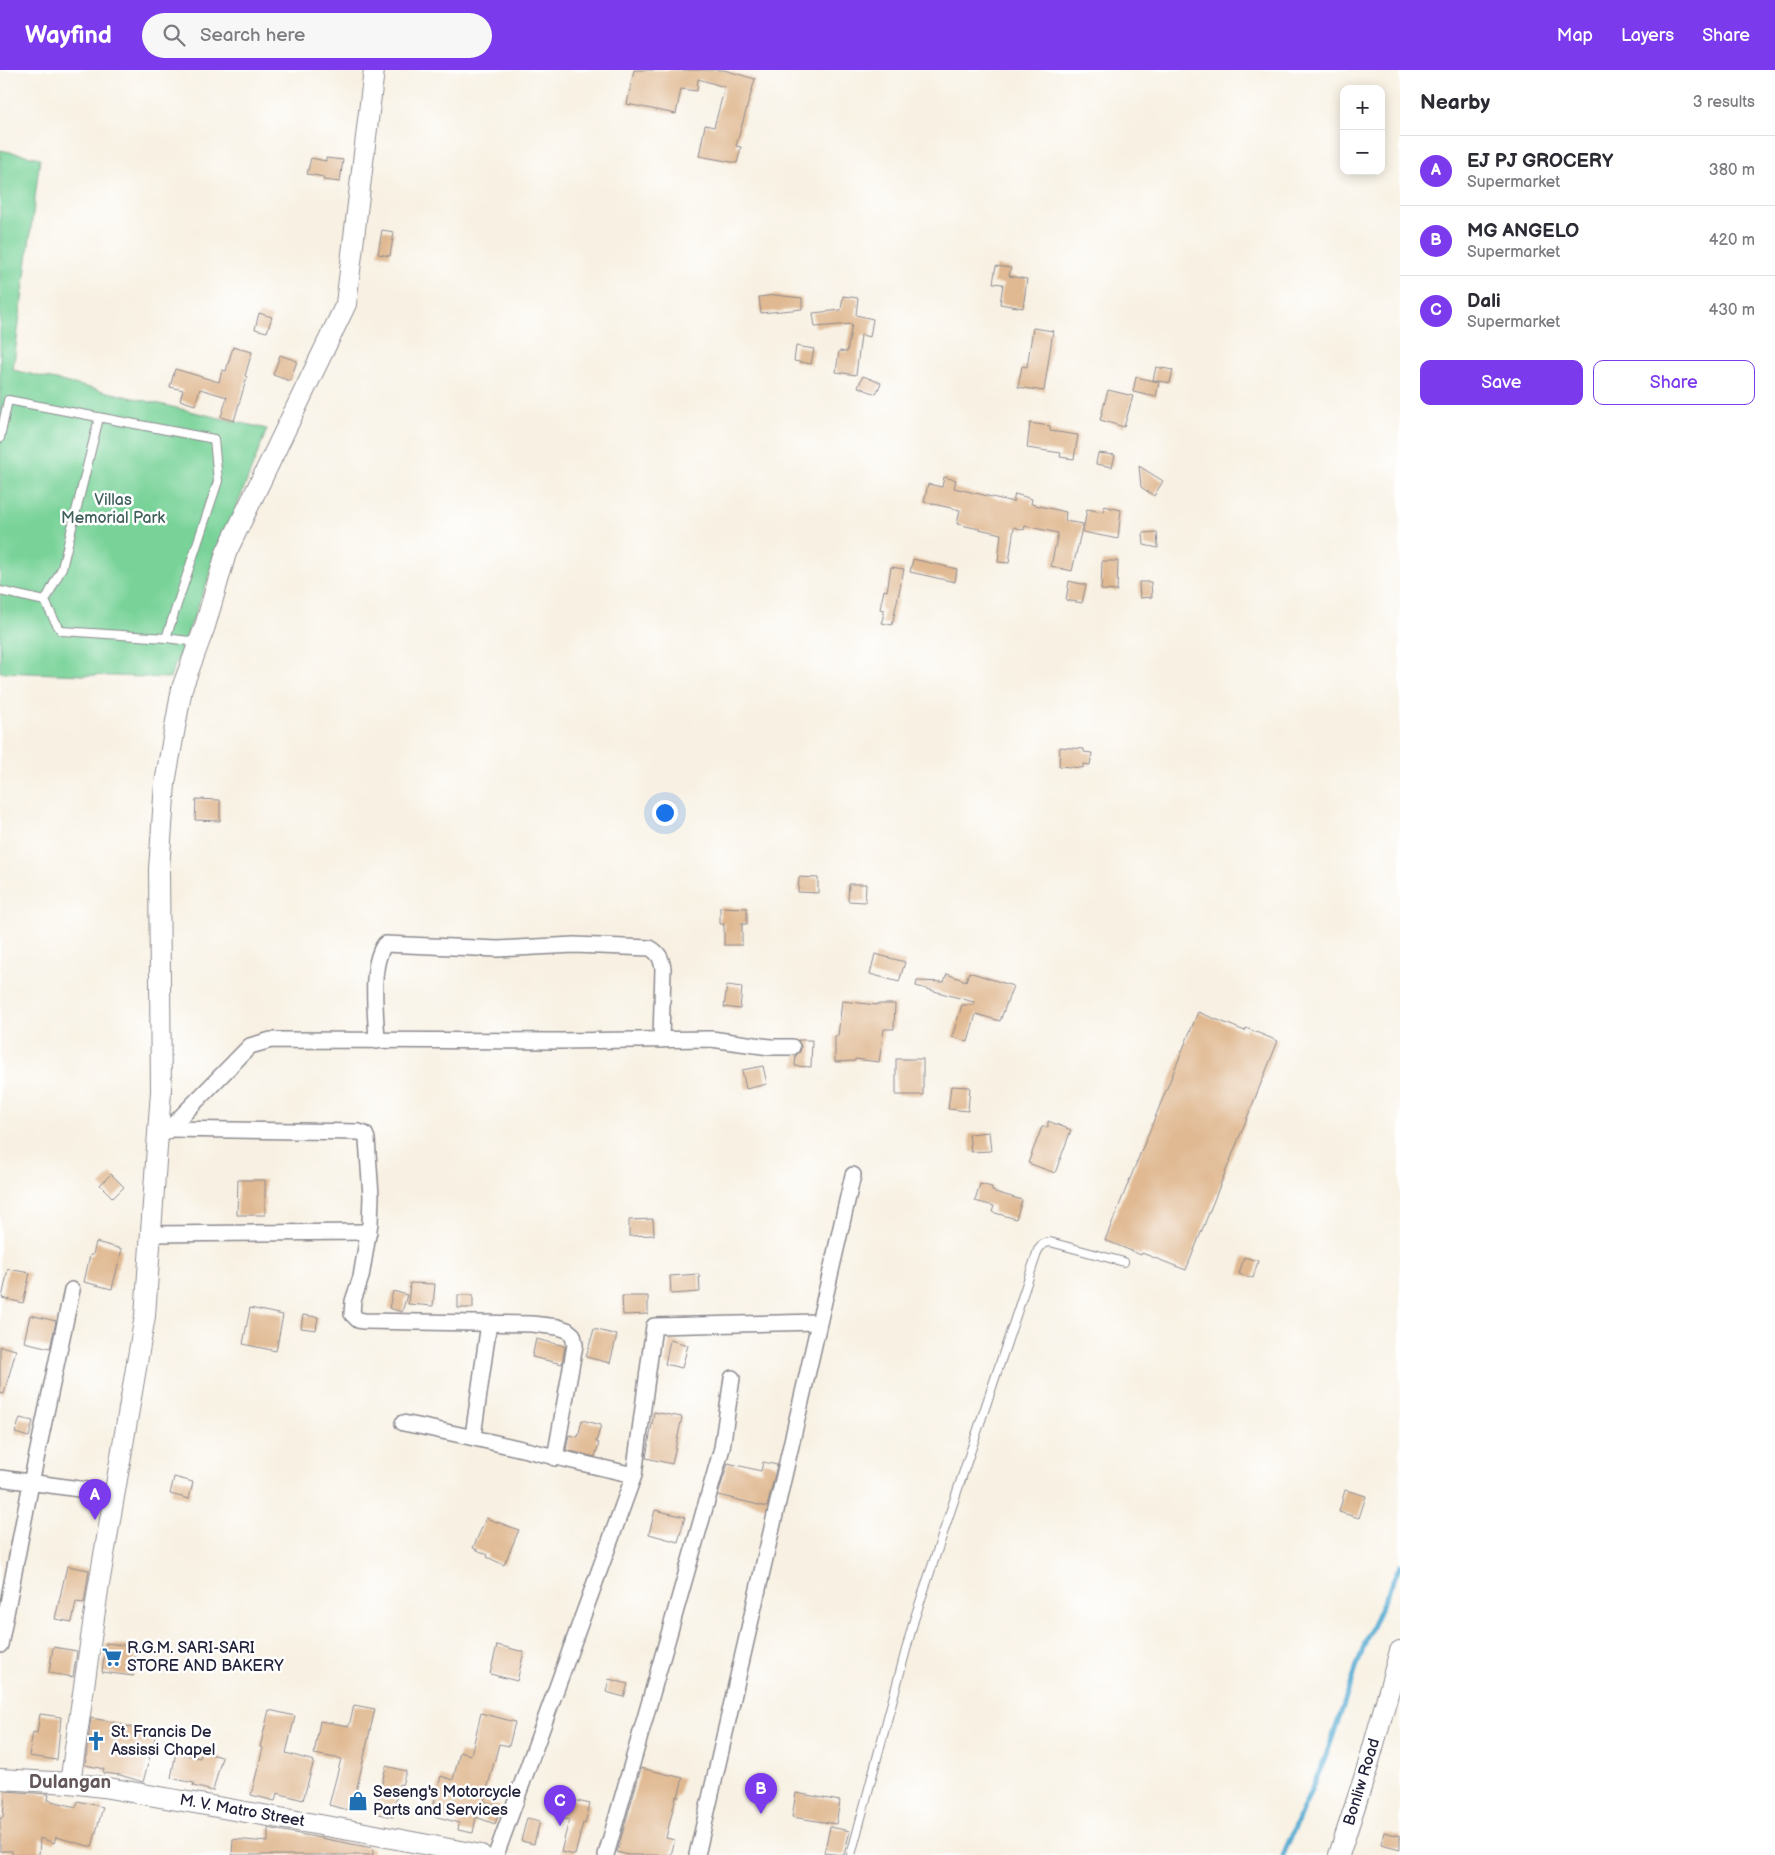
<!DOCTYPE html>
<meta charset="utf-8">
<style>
:root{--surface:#fff;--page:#f7f7f7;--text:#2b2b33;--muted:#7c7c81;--line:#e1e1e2;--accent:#7c3aed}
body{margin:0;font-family:"Balsamiq Sans",sans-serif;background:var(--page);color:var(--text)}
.controls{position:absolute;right:15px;top:15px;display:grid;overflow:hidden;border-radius:10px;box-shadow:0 2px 12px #0003}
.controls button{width:45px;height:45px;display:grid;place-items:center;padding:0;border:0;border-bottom:1px solid var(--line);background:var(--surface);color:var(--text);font:25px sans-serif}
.you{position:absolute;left:664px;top:742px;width:18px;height:18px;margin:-12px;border:4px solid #fff;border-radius:50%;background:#1a73e8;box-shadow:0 0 0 8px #1a73e833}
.badge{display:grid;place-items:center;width:32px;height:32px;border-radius:50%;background:var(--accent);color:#fff;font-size:16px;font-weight:700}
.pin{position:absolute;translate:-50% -41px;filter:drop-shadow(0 1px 2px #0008)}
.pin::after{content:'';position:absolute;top:26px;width:18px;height:15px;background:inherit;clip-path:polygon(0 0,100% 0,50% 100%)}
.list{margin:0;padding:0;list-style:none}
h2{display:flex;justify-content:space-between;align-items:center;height:65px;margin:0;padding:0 20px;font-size:21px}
h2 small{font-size:16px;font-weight:400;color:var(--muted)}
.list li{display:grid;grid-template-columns:32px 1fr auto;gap:15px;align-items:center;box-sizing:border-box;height:70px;padding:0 20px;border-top:1px solid var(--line)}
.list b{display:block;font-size:19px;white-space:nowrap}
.list p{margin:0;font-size:16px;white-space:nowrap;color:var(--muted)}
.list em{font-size:16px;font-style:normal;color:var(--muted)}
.actions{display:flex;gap:10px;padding:15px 20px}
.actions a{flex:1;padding:11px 0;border:1px solid var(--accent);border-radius:10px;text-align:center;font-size:18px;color:var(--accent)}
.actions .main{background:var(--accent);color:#fff}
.icon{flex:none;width:28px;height:28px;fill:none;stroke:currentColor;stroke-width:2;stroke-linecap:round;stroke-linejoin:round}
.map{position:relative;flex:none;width:1400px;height:1785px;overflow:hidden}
header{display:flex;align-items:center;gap:30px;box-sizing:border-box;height:70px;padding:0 25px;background:var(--accent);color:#fff}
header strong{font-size:24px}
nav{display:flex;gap:28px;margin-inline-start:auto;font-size:18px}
.search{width:350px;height:45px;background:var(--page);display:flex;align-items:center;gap:12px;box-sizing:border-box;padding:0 18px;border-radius:28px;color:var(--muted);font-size:19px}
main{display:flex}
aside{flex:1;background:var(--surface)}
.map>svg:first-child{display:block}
.green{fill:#79d399;stroke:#4e7a6a}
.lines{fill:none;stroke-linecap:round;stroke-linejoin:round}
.stream{stroke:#55aad1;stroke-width:5}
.building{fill:#e0b992}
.lane-casing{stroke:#8d8a8f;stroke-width:10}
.street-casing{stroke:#8d8a8f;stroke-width:18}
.secondary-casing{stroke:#8d8a8f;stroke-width:22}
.lane{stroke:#fff;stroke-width:8}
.street{stroke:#fff;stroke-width:15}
.secondary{stroke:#fff;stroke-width:20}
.labels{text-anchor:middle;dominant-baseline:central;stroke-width:5;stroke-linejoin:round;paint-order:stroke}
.park-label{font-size:16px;fill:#40605c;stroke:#fff}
.poi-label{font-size:16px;fill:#22223b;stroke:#fff;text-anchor:start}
.street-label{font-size:16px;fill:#22223b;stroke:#fff}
.quarter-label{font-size:19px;font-weight:bold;fill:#645759;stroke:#fff}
</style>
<header>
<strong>Wayfind</strong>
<div class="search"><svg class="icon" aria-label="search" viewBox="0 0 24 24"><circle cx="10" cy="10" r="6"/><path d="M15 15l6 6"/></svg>Search here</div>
<nav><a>Map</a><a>Layers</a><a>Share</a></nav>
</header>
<main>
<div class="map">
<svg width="1400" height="1785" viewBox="0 0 1400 1785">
<rect width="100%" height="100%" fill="#fff"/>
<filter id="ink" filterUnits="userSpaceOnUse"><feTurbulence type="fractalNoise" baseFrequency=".02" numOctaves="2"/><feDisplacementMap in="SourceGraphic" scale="10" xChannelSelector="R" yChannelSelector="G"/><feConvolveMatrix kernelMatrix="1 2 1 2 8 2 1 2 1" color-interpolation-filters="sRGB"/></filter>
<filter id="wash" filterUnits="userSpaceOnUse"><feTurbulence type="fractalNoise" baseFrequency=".0096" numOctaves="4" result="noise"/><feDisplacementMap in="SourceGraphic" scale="20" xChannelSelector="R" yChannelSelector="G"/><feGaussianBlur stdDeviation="1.12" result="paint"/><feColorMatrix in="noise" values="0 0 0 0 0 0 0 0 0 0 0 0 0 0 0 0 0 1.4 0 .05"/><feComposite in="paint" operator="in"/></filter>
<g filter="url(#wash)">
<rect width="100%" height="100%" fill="#f8f1e3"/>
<!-- green -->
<polygon class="green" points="0,80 40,88 13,300 267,359 170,608 0,602"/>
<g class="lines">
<!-- stream -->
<polyline class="stream" points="1283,1785 1326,1686 1366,1570 1400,1496"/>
</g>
<g id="blocks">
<!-- building -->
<g class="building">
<polygon points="634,0 724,0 755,9 736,76 741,77 737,93 699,86 705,55 714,57 725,17 698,9 697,21 681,19 676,44 627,34"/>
<polygon points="311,88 326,91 326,88 343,90 340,112 323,110 324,107 307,104"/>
<polygon points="382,160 394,162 390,186 378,184"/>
<polygon points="996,196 1011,198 1009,206 1027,209 1023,238 1000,234 1003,214 993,213"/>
<polygon points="775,225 802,228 802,239 761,243 759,227"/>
<polygon points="843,226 858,228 856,245 873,249 870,267 861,265 856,305 836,302 839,281 847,282 852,254 815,257 813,243 841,240"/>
<polygon points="259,243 272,247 267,262 255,259"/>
<polygon points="1033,258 1053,261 1044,321 1018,317 1022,296 1027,297"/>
<polygon points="796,276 814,279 811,294 794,291"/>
<polygon points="233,277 252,282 245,306 247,307 234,351 221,347 227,327 200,319 195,335 180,330 183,320 170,317 175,299 219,312 222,300 226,301"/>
<polygon points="280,285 297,291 290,311 273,305"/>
<polygon points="1156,297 1173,300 1170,313 1153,310"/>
<polygon points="863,306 881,313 876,324 858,317"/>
<polygon points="1136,307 1159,312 1156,327 1133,322"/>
<polygon points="1108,320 1133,326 1124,357 1100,350"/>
<polygon points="1030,353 1050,356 1050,361 1078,365 1074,389 1060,387 1061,383 1027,378"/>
<polygon points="1098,383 1115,385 1112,397 1096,394"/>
<polygon points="1139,396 1163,411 1154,426 1141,417"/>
<polygon points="944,407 956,410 954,418 1013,432 1015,424 1032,429 1031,434 1066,442 1065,451 1083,454 1072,501 1051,496 1058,463 1025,456 1024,460 1014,457 1009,493 998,492 1001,464 957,454 960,440 924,432 928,414 942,417"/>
<polygon points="1104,436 1121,440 1118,469 1083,462 1087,439 1103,442"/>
<polygon points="1157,462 1158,478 1144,475 1143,463"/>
<polygon points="913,489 957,499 955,512 910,502"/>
<polygon points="1102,491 1118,491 1117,521 1101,520"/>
<polygon points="891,497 904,499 892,555 882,553 884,540 880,539 884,520 887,521"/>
<polygon points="1069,511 1086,515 1082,533 1066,530"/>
<polygon points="1139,512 1151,512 1152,527 1140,528"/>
<polygon points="1060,677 1084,679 1084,682 1092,683 1090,695 1083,694 1083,698 1059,696"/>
<polygon points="196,729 220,730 220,751 195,750"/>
<polygon points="799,807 818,808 818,823 798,822"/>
<polygon points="849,814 866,814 865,832 848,831"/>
<polygon points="720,837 747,838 747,854 742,854 742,875 724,875 724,854 720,854"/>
<polygon points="875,884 905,892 899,912 870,904"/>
<polygon points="969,902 1013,916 1000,951 976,944 968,972 952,967 962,935 974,935 974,932 916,916 917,911 944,912 947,904 966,911"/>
<polygon points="727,915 742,917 740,939 724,937"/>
<polygon points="842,931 877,935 877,934 895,934 894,959 884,959 879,992 855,989 855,991 835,992 835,966 838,966"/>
<polygon points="1198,942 1245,961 1246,958 1278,971 1186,1200 1142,1183 1141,1185 1105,1170"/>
<polygon points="798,970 812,970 811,997 795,996 796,985 800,982 801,977"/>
<rect x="896" y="989" width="27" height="36"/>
<polygon points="763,996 767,1014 746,1019 742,1000"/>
<polygon points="951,1016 970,1017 968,1041 948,1039"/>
<polygon points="1048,1051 1071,1060 1055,1103 1028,1093 1042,1057 1048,1057"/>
<polygon points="989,1062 991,1081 971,1082 969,1064"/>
<polygon points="111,1104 124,1117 113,1128 100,1115"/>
<polygon points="238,1110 265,1110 265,1145 237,1145"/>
<polygon points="980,1114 992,1117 992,1121 1022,1130 1016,1149 992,1142 994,1136 975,1131"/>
<polygon points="653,1149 654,1165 629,1166 629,1150"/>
<polygon points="96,1172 122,1179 112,1219 84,1212 90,1185 93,1185"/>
<polygon points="1244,1187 1258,1191 1253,1208 1239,1204"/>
<polygon points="8,1199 30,1203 23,1233 2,1228"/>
<polygon points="699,1204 700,1222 671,1224 670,1206"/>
<polygon points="410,1213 435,1214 433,1236 408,1234"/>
<polygon points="393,1221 407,1225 402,1242 389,1238"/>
<rect x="458" y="1225" width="15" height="13"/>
<polygon points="622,1226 648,1226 648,1244 623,1245"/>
<polygon points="250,1238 283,1245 276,1281 243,1274"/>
<polygon points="30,1245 56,1251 50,1278 24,1272"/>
<polygon points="303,1245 318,1247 316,1260 301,1258"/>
<polygon points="594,1259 617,1265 610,1293 586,1287"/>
<polygon points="536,1269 565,1276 562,1294 532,1287"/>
<polygon points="670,1270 688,1275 682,1298 665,1294"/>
<polygon points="0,1276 16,1280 4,1324 0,1323"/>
<polygon points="654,1342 682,1347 672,1394 646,1388"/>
<polygon points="20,1348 33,1351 29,1367 15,1363"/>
<polygon points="582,1350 601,1355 596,1372 599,1373 595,1387 566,1380 569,1365 578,1367"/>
<polygon points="763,1392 777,1395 767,1437 718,1425 728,1393 761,1401"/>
<polygon points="174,1407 193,1412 189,1429 170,1424"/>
<polygon points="1345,1420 1366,1426 1359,1448 1339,1442"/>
<polygon points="655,1440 685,1447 678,1472 649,1464"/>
<polygon points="486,1448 519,1460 504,1495 487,1487 488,1485 473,1478"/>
<polygon points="67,1496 89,1500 84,1533 76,1532 72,1552 55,1549"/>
<polygon points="106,1573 137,1577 133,1606 102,1602"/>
<polygon points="497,1575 524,1582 517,1611 490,1604"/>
<polygon points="53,1577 77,1581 73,1607 49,1603"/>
<polygon points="609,1609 628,1614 624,1627 606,1622"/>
<polygon points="354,1635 375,1639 352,1739 348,1738 347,1740 329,1735 341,1689 314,1684 320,1651 349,1656"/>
<polygon points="269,1640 295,1646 286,1683 314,1691 303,1730 277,1723 275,1731 251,1725 263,1678 260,1677"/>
<polygon points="481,1643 515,1652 509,1676 499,1674 484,1731 501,1737 495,1754 476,1747 473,1763 458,1760 459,1753 431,1745 441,1706 453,1710 460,1682 471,1685"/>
<polygon points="40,1644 61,1647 57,1690 29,1686 33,1662 37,1663"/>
<polygon points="91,1648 108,1651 156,1664 143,1712 120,1705 103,1703 104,1699 85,1695"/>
<polygon points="176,1682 200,1688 202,1682 222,1687 213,1721 193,1716 194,1713 171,1708"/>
<polygon points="386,1696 406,1701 402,1715 399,1714 393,1747 375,1743"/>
<polygon points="641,1698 683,1708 678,1727 676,1726 666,1768 675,1770 671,1785 628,1785 617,1782"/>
<polygon points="5,1721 49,1724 48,1730 76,1737 78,1731 103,1737 92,1777 56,1767 54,1773 40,1768 39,1785 12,1785 12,1781 0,1781 0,1748 3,1748"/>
<polygon points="796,1723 840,1731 836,1754 792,1747"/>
<polygon points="564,1728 590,1734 585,1754 583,1753 575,1785 561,1782 569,1750 559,1748"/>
<polygon points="527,1748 540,1751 534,1774 521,1771"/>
<polygon points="830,1757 850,1761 844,1785 824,1783"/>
<polygon points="268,1758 373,1778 373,1785 232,1785 233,1769 268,1772"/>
<polygon points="1384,1762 1400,1766 1400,1779 1381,1774"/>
</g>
</g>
</g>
<g filter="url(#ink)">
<use href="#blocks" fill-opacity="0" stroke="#8d8a8f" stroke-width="1"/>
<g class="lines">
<defs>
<g id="lane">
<polyline points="0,368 8,330 214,369 218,411 166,568"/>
<path d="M0,521L45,531C49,539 56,556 62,561L166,568L197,572"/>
<polyline points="45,531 62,498 99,348"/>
<polyline points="851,1785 914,1550 1038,1180 1043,1174 1050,1172 1124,1192"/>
</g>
<g id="street">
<path d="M377,971C376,944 369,895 385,874L498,879L574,875L650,878C659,883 661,888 663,898L661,970"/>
<polyline points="169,1059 359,1062 365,1064 367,1069 371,1126 370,1153 361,1207 353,1231 352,1244 358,1250 364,1251 532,1254 558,1257 567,1260 573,1265 575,1275 555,1388"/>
<polyline points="165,1063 250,976 271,970 559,971 711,969 770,977 792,977"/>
<polyline points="151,1164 369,1162"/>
<path d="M403,1353C481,1368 557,1388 634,1405"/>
<polyline points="473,1366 489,1253"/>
<polyline points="0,1408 115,1424"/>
<polyline points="0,1575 31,1413 72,1220"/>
<polyline points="496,1785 634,1405 654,1256 819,1252"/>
<polyline points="606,1785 722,1378 732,1308"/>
<polyline points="697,1785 853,1105"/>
</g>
<g id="secondary">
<polyline points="0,1709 70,1713 103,1717 360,1762 481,1785"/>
<polyline points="70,1713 98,1520 145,1246 161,1021 159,799 165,713 182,618 205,556 226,483 346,234 374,0"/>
<polyline points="1339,1785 1367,1699 1400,1581"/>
</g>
</defs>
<!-- lane casing -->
<use href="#lane" class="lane-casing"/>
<!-- street casing -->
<use href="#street" class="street-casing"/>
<!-- secondary casing -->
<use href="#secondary" class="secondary-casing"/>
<!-- lane -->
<use href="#lane" class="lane"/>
<!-- street -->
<use href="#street" class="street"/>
<!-- secondary -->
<use href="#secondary" class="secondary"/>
</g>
</g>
<!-- icons -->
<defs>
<symbol id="supermarket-bare" viewBox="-9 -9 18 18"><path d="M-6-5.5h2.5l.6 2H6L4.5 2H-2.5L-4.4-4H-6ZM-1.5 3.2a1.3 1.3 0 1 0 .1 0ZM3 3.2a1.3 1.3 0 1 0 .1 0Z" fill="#1f6fb2" stroke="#fff" stroke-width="2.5" paint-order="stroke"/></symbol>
<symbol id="church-bare" viewBox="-9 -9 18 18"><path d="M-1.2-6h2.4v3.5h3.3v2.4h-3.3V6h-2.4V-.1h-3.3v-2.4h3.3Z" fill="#1f6fb2" stroke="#fff" stroke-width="2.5" paint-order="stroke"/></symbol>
<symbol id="shop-bare" viewBox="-9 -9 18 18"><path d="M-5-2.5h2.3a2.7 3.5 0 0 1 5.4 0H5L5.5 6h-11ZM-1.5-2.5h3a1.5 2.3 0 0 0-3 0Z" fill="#1f6fb2" stroke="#fff" stroke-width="2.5" paint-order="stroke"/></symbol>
</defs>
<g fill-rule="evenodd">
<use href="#supermarket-bare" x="98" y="1573" width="28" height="28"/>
<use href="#church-bare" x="82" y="1657" width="28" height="28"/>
<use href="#shop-bare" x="344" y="1717" width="28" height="28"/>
</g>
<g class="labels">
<!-- park labels -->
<g class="park-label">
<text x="113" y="430">Villas<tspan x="113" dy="18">Memorial Park</tspan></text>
</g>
<!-- poi labels -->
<g class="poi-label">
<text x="127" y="1578">R.G.M. SARI-SARI<tspan x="127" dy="18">STORE AND BAKERY</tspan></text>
<text x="111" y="1662">St. Francis De<tspan x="111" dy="18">Assissi Chapel</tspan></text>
<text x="373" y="1722">Seseng's Motorcycle<tspan x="373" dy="18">Parts and Services</tspan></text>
</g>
<!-- street labels -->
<g class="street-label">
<text transform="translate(1362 1712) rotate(-73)">Bonliw Road</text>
<text transform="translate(242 1741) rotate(10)">M. V. Matro Street</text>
</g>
<!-- quarter labels -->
<g class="quarter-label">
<text x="70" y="1712">Dulangan</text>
</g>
</g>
</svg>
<div class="controls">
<button>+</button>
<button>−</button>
</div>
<div class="you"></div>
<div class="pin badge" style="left:95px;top:1450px">A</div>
<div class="pin badge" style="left:761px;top:1744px">B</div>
<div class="pin badge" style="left:560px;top:1756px">C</div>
</div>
<aside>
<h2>Nearby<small>3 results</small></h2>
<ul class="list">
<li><span class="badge">A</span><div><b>EJ PJ GROCERY</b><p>Supermarket</p></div><em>380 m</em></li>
<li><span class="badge">B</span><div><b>MG ANGELO</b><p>Supermarket</p></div><em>420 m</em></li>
<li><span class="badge">C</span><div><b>Dali</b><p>Supermarket</p></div><em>430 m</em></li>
</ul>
<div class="actions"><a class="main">Save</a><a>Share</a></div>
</aside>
</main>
